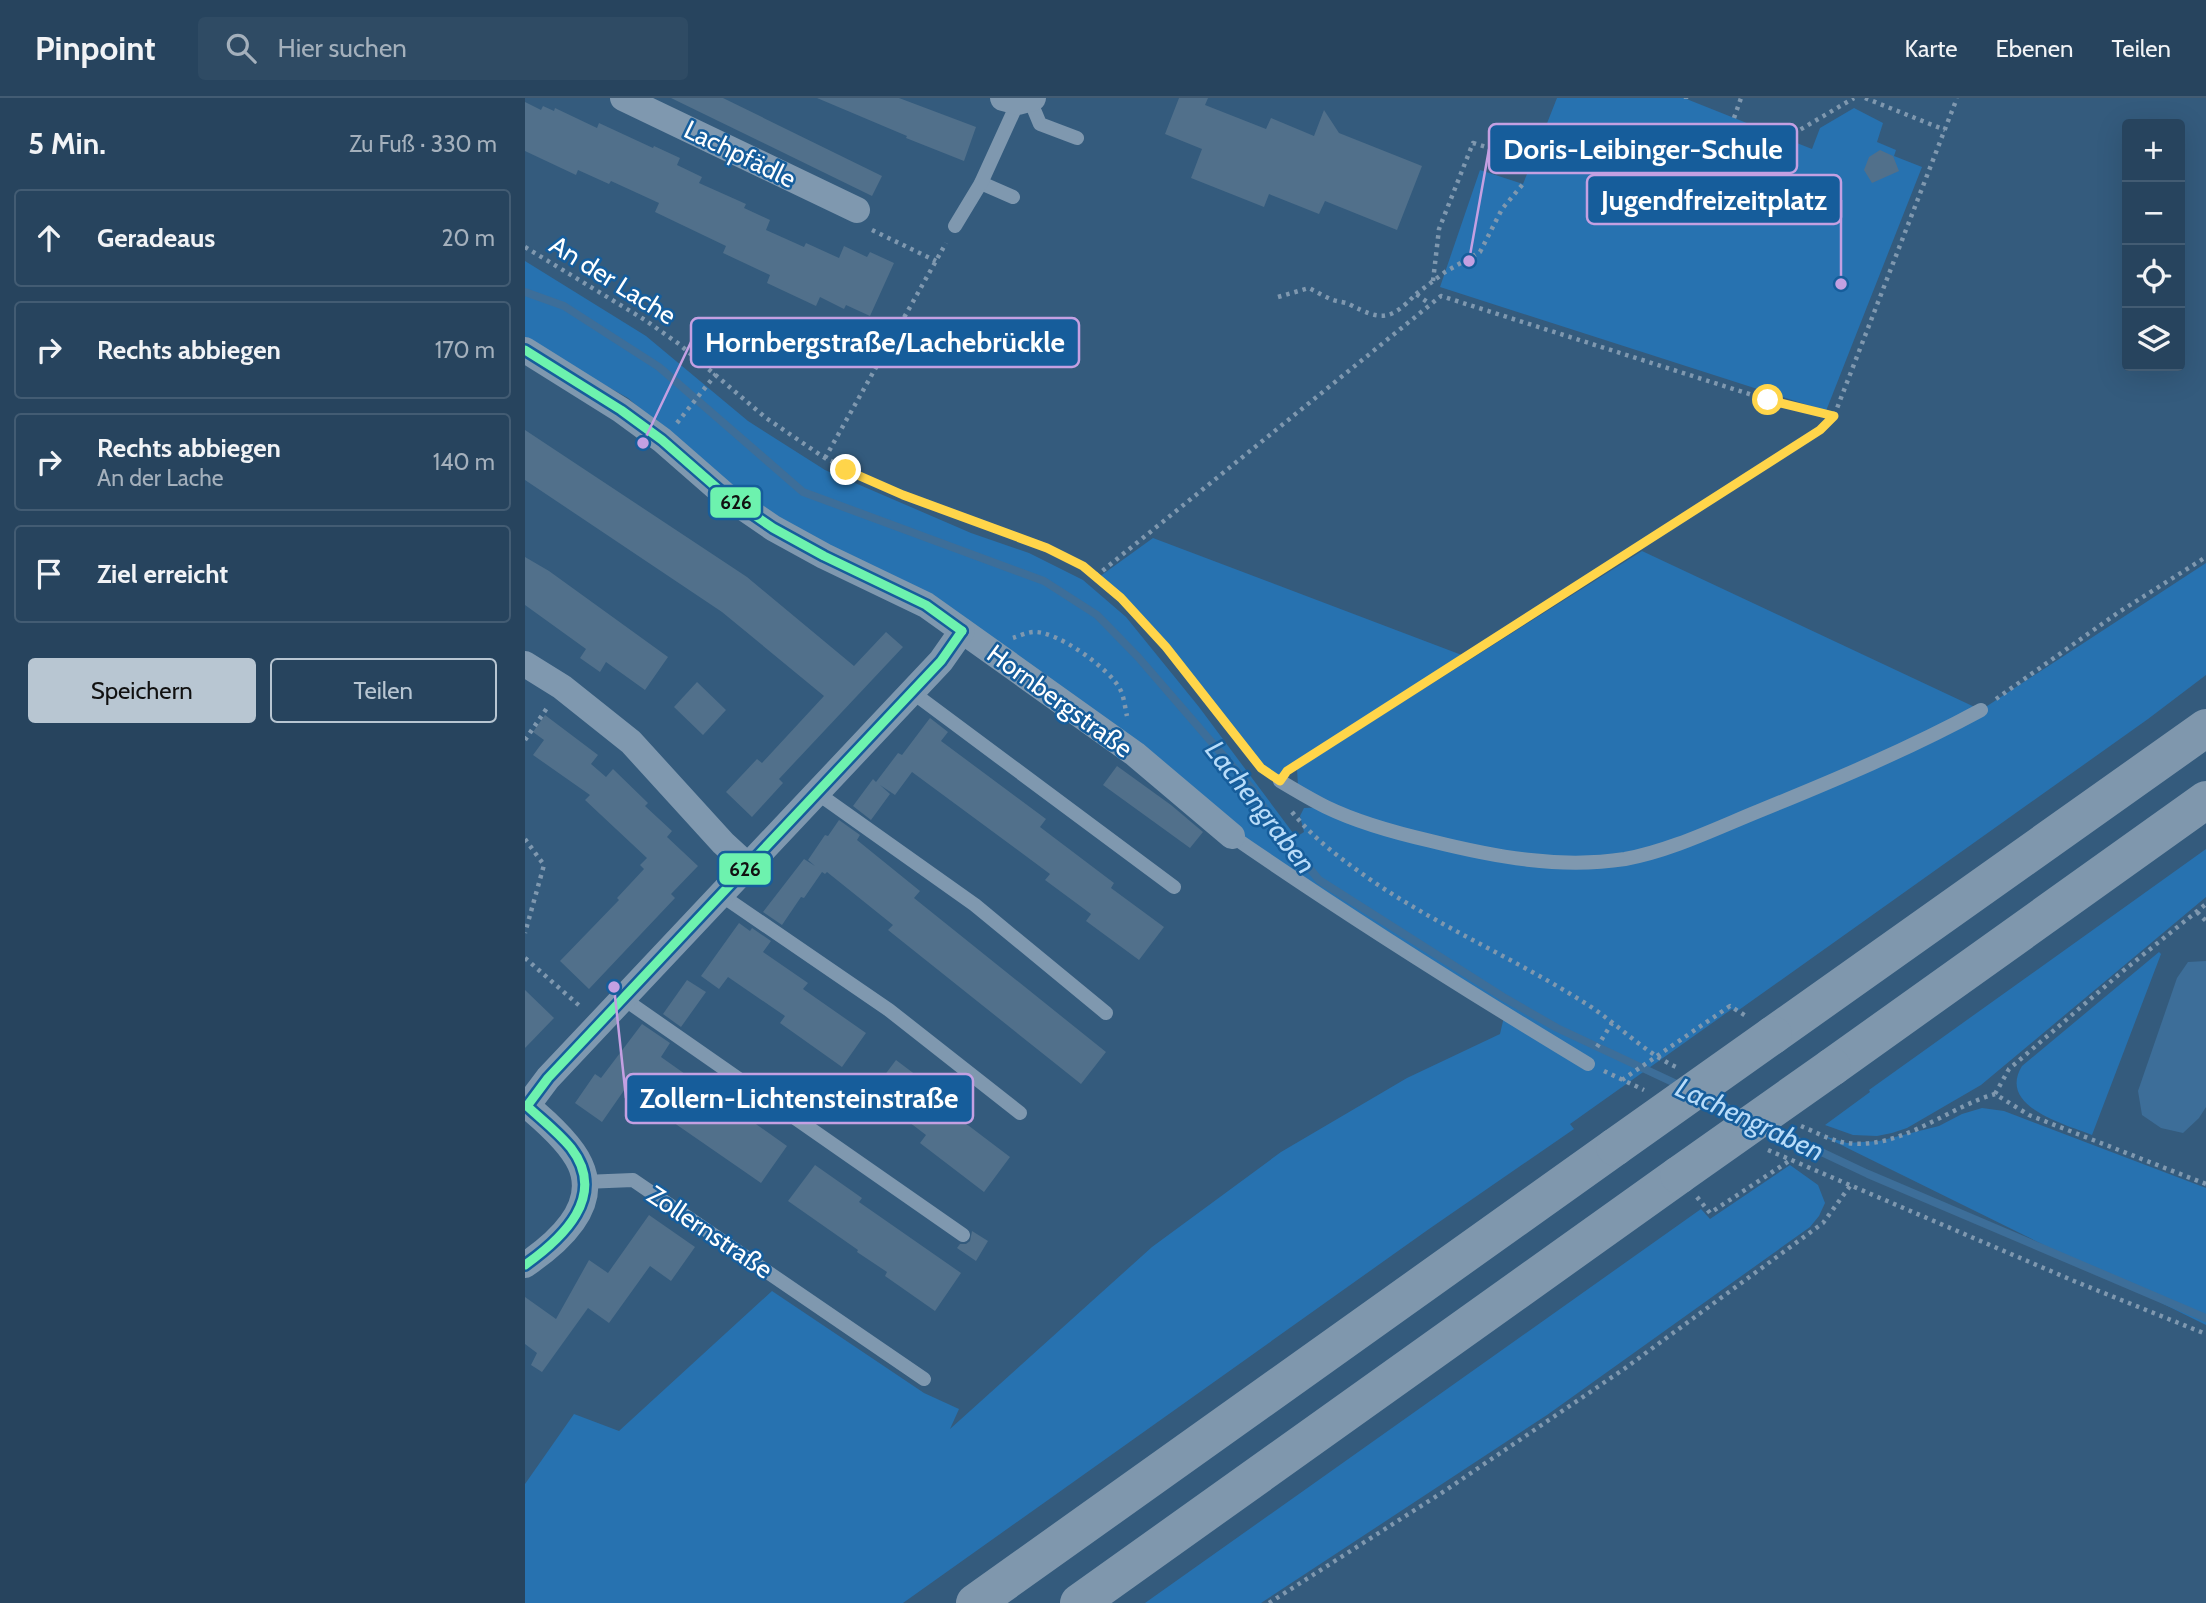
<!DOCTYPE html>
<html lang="de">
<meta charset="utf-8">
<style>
:root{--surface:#27445e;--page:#2f4b64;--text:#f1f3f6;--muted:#a4b0bc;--line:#435c73;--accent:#b8c6d2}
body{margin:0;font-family:Cabin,sans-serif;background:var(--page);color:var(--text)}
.controls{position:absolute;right:21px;top:21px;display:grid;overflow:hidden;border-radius:7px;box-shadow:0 7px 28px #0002}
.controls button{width:63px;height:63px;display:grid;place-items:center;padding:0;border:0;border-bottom:2px solid var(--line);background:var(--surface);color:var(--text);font:35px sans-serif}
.stop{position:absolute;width:21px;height:21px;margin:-16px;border:5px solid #ffd54a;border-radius:50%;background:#fff}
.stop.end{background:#ffd54a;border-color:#fff;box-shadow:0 2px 7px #0008}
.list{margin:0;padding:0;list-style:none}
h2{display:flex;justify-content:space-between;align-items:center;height:91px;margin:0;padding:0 28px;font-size:30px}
h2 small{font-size:23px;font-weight:400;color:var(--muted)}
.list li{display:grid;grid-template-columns:46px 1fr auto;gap:21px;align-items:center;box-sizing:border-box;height:98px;margin:0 14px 14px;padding:0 14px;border:2px solid var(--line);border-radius:7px}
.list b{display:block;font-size:26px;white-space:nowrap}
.list p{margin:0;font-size:23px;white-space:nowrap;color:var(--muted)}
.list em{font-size:23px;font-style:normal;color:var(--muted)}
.actions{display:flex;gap:14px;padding:21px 28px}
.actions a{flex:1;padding:16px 0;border:2px solid var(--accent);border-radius:7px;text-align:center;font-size:24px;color:var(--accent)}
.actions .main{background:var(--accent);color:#111}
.icon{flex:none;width:38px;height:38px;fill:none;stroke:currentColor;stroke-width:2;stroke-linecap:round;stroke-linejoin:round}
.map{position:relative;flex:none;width:1681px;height:1505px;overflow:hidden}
header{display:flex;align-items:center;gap:42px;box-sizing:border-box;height:98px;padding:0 35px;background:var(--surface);border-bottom:2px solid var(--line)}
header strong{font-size:33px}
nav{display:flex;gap:38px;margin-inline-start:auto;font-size:24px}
.search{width:490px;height:63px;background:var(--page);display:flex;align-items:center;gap:18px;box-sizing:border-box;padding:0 24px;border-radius:7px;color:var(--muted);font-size:26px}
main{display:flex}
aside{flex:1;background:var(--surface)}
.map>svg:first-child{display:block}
.green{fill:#2772b0}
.water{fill:#3d6e99}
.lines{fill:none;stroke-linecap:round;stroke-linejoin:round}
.stream{stroke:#3d6e99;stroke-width:8}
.building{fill:#51708b}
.path{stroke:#7f98af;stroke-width:4.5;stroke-dasharray:3.5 5;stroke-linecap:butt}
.service{stroke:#7f98af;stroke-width:14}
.minor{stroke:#7f98af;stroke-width:26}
.motorway{stroke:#7f97ad;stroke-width:38}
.motorway-bridge{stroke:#7f97ad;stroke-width:38}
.bus-1-casing{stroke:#165d9b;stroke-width:14}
.bus-1{stroke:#6df2ae;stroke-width:9}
.route{stroke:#ffd54a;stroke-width:9}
.labels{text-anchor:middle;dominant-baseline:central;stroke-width:5;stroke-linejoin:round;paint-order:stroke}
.street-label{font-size:26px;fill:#fff;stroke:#165d9b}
.water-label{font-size:28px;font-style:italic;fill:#b8dcf9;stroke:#165d9b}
.leader{fill:none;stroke:#c4a0e2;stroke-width:2.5}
.callout-dot{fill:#c4a0e2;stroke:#165d9b;stroke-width:2.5}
.callout{fill:#165d9b;stroke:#c4a0e2;stroke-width:2.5}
.callout-label{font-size:28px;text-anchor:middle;font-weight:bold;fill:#fff}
.line-badge{stroke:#165d9b;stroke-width:2.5}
.pale-badge-label{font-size:19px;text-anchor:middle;font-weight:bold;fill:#111}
</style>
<header>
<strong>Pinpoint</strong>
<div class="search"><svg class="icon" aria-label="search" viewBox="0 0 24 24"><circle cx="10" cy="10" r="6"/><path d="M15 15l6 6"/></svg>Hier suchen</div>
<nav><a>Karte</a><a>Ebenen</a><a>Teilen</a></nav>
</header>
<main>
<aside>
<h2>5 Min.<small>Zu Fuß · 330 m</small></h2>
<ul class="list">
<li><svg class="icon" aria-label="ahead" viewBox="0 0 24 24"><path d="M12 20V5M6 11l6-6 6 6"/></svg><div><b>Geradeaus</b></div><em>20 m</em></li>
<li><svg class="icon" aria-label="right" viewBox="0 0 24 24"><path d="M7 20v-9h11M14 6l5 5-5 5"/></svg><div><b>Rechts abbiegen</b></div><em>170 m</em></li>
<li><svg class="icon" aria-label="right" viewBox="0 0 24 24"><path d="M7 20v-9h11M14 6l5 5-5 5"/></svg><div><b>Rechts abbiegen</b><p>An der Lache</p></div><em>140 m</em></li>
<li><svg class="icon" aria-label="arrive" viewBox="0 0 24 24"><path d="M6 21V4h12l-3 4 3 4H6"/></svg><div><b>Ziel erreicht</b></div></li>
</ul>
<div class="actions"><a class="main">Speichern</a><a>Teilen</a></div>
</aside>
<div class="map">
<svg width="1681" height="1505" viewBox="0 0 1681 1505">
<rect width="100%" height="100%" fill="#345b7d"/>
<!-- green -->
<g class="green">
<polygon points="1032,0 1159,0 1287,51 1295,30 1329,10 1358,25 1352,44 1371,52 1369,58 1397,69 1301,313 915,189 955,72 998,86"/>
<polygon points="0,163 121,238 223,323 300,372 446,435 504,455 558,482 601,519 674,609 771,739 779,734 775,718 779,710 801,709 773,688 772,671 1117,453 1456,612 1681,465 1681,577 1623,621 1211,914 1207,911 1045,1026 1049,1031 904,1131 378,1505 0,1505 0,1386 49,1316 94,1333 247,1193 399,1295 434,1311 425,1331 627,1149 756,1054 882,980 975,936 981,910 768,773 323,460 228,404 163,354 103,300 0,243"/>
<path d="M628,440L942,559L762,673L755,683L736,670C685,605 636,534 574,479Z"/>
<polygon points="1681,751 1681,799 1456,987 1382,1030 1367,1035 1352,1038 1328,1037 1300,1027 1345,994 1344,992"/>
<path d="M1634,854L1636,856L1567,1037C1540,1026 1472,1009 1497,968Z"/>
<polygon points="1457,1010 1479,1013 1681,1090 1681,1227 1296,1037 1322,1045 1354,1043 1414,1028 1437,1016"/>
<polygon points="1265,1067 1293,1087 1300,1105 1294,1118 1285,1129 1022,1317 736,1505 620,1505 1176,1111 1185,1121"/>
</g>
<!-- water -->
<polygon class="water" points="1681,863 1681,1009 1674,1020 1658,1035 1636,1030 1617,1017 1613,993 1652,880 1663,864"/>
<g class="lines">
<!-- stream -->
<g class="stream">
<polyline points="0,194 39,208 134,269 278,394 519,483 572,517 613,559 728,692 748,725 794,782 978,899 1032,930 1156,988"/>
<polyline points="1181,1000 1220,1018"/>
<polyline points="1241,1028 1343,1076 1681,1220"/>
</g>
</g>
<!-- building -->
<g class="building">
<polygon points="146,0 198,0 357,78 347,98"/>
<polygon points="292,0 374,0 451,29 439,63 381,40 382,38"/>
<polygon points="654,0 683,0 680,7 741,31 746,20 789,38 799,12 814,35 897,68 872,132 800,103 794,116 744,96 739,109 666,80 677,51 640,36"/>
<polygon points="0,4 16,12 18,8 29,13 30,10 72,30 74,25 128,50 129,48 155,60 152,67 177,79 174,85 221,106 219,110 245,122 241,132 279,149 281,145 314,160 319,148 342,159 345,154 369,165 345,218 321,207 319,211 295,199 291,208 242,185 245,177 198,155 201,148 130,114 134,105 86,83 84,86 53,72 51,77 0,53"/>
<polygon points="1355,52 1368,58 1374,73 1347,85 1339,72 1344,59"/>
<polygon points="0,332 222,479 329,568 361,534 378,549 254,681 258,685 227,719 201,694 232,661 237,665 299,598 197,514 0,382"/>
<polygon points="0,459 24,473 143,559 120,592 81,564 75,574 55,560 61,551 0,507"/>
<polygon points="172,584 201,612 178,637 149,609"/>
<polygon points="20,617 73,657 66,666 81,679 88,671 123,705 120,708 147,733 142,739 173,768 146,796 150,800 64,891 35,863 94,802 92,800 119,771 115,767 122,760 60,702 65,697 8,657 19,642 8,634"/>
<polygon points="405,620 423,634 416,643 521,721 515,729 589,785 586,790 639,829 614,862 561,823 566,816 520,782 525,776 387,674 370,697 355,687 365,696 346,722 328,708 348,681 351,684 373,655 377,657"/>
<polygon points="592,668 646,707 678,734 665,750 578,687"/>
<polygon points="314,722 335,737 332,742 395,793 389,800 581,954 556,986 363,832 368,827 302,774 300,776 297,774 279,800 276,799 257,827 238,814 279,761 290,768 283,762 300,737 303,738"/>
<polygon points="214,825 225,833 227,830 246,843 238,854 283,885 278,891 341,935 317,969 255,925 260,918 203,879 194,891 176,878"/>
<polygon points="162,882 181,894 156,929 138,916"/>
<polygon points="0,892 29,920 0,950"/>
<polygon points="117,926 145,945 136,959 262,1048 236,1085 100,991 77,1024 50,1005 70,976 76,980"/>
<polygon points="371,962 428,1005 423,1012 485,1059 459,1094 395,1045 401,1037 350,998 350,990"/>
<polygon points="290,1067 337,1100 334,1104 436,1175 410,1213 360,1178 362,1174 332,1154 333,1152 263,1103"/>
<polygon points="124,1117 170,1149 146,1183 125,1168 84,1225 63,1210 17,1274 6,1267 12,1255 0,1246 0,1199 31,1221 64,1162 83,1175"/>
<polygon points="447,1133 463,1143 451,1163 432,1150 435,1146 441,1146 445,1143"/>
</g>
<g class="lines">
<!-- path -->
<g class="path">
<polyline points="1340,0 1420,32"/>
<polyline points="1161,1 1161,0"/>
<polyline points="1209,20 1216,0"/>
<polyline points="1261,40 1329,0"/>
<polyline points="347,132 411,163"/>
<polyline points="0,149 120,222 154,246 241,320 300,360 350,385 490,437 558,468 595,500 641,549 740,672"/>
<polyline points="908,183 914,131 948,45 1007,63"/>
<polyline points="891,196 920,174 955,154 977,111 998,86"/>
<path d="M753,199L784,190C792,194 800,199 808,202C814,204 820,204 824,206C856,223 865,223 891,196L905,206"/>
<polyline points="152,325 191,276"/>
<polyline points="300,360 421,145"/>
<polyline points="571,478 916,198 1243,302 1309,318"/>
<path d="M488,540C494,538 503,534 509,534C532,533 584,570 595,591C599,598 600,610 602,618"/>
<polyline points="1471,601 1594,514 1681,459"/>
<polyline points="0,642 22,610"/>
<polyline points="768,669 1295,332 1309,318 1432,0"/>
<path d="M767,714C789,741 815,760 843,780C912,828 989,860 1060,905C1092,925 1117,953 1151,969"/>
<polyline points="0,741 19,767 0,835"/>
<polyline points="1672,814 1681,823"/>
<polyline points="0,860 57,910"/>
<polyline points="1072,949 1087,925"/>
<polyline points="1079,973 1119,992"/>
<polyline points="1097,982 1205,908 1221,918"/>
<polyline points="1470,996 1484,971 1598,873 1681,806"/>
<path d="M1276,1028C1290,1034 1307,1043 1322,1045C1376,1052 1421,1010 1470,996L1504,1017L1681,1086"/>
<polyline points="1243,1052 1549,1183 1681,1236"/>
<polyline points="1172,1099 1185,1115 1264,1063"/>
<polyline points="744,1505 918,1394 1099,1271 1298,1125 1325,1088"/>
</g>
<!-- service -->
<g class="service">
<polyline points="505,2 515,26 552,40"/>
<polyline points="456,85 488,99"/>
<polyline points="430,128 456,85 493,4"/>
<polyline points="387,594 649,789"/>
<path d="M755,683C770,692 785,701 801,709C834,725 871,735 906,743C970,759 1035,771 1100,761C1145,753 1192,730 1234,713C1310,682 1384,651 1456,612"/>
<polyline points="293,693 302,702 450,807 581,915"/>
<path d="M707,738C823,818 942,893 1063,966"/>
<polyline points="196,797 364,912 495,1015"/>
<polyline points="99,899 109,908 438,1137"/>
<polyline points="59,1084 108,1082 399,1281"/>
</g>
<!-- minor -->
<g class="minor">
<polyline points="98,0 332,112"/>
<polyline points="478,0 493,4 508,0"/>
<polyline points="0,252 96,312 137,342 200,397 248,430 299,458 401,507 610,656 707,738"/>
<polyline points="0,566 37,589 106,644 198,745 223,768"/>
<path d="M0,1006C17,1020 46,1046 55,1066C75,1109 31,1146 0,1167"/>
<polyline points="2,1008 23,980 416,563 437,533"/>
</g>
<!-- motorway -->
<g class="motorway">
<polyline points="1248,937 1681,630"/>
<polyline points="1307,969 1681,702"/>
<polyline points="450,1505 1090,1049"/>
<polyline points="554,1505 1154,1077"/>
</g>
<!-- motorway-bridge -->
<g class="motorway-bridge">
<polyline points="1090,1049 1248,937"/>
<polyline points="1154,1077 1307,969"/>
</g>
<defs>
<g id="bus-1">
<polyline points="0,252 96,312 137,342 200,397 248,430 299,458 401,507 437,533"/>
<polyline points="2,1008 23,980 416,563 437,533"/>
<path d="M0,1167C38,1140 83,1098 46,1050C33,1034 17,1022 2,1008"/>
</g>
</defs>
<!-- bus-1 casing -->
<use href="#bus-1" class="bus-1-casing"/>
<!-- bus-1 -->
<use href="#bus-1" class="bus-1"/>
</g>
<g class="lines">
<!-- route -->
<polyline class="route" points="321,372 378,397 522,450 558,468 596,500 641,549 736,670 755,683 762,673 1295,332 1309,318 1243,302"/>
</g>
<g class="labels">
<!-- street labels -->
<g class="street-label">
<text transform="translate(215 56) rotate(26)">Lachpfädle</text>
<text transform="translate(88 182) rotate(32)">An der Lache</text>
<text transform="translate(535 603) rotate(36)">Hornbergstraße</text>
<text transform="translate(185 1134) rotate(34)">Zollernstraße</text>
</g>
<!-- water labels -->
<g class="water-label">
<text transform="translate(736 709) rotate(52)">Lachengraben</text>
<text transform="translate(1225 1021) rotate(25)">Lachengraben</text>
</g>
</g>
<!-- callouts -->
<path class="leader" d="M944 163L964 51M1316 186L1316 102M118 345L166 244M89 889L101 1000"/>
<g class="callout-dot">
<circle cx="944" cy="163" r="7"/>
<circle cx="1316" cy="186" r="7"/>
<circle cx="118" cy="345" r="7"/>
<circle cx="89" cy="889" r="7"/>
</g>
<g class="callout">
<rect x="964" y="26" width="308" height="49" rx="7"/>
<rect x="1062" y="77" width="254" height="49" rx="7"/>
<rect x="166" y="220" width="388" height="49" rx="7"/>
<rect x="101" y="976" width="347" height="49" rx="7"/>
</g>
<g class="callout-label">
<text x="1118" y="61">Doris-Leibinger-Schule</text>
<text x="1189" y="112">Jugendfreizeitplatz</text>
<text x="360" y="254">Hornbergstraße/Lachebrückle</text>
<text x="274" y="1010">Zollern-Lichtensteinstraße</text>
</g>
<g class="line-badge">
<rect x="184" y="388" width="53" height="33" rx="7" fill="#6df2ae"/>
<rect x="193" y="754" width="54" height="34" rx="7" fill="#6df2ae"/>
</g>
<g class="pale-badge-label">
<text x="211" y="411">626</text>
<text x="220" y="778">626</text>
</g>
</svg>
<div class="controls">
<button>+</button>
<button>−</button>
<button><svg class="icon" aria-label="locate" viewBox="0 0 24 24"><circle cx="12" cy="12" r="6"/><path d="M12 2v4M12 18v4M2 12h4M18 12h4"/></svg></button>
<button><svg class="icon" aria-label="layers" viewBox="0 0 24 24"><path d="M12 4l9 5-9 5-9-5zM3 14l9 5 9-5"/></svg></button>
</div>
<div class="stop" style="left:1243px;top:302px"></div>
<div class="stop end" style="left:321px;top:372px"></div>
</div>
</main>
